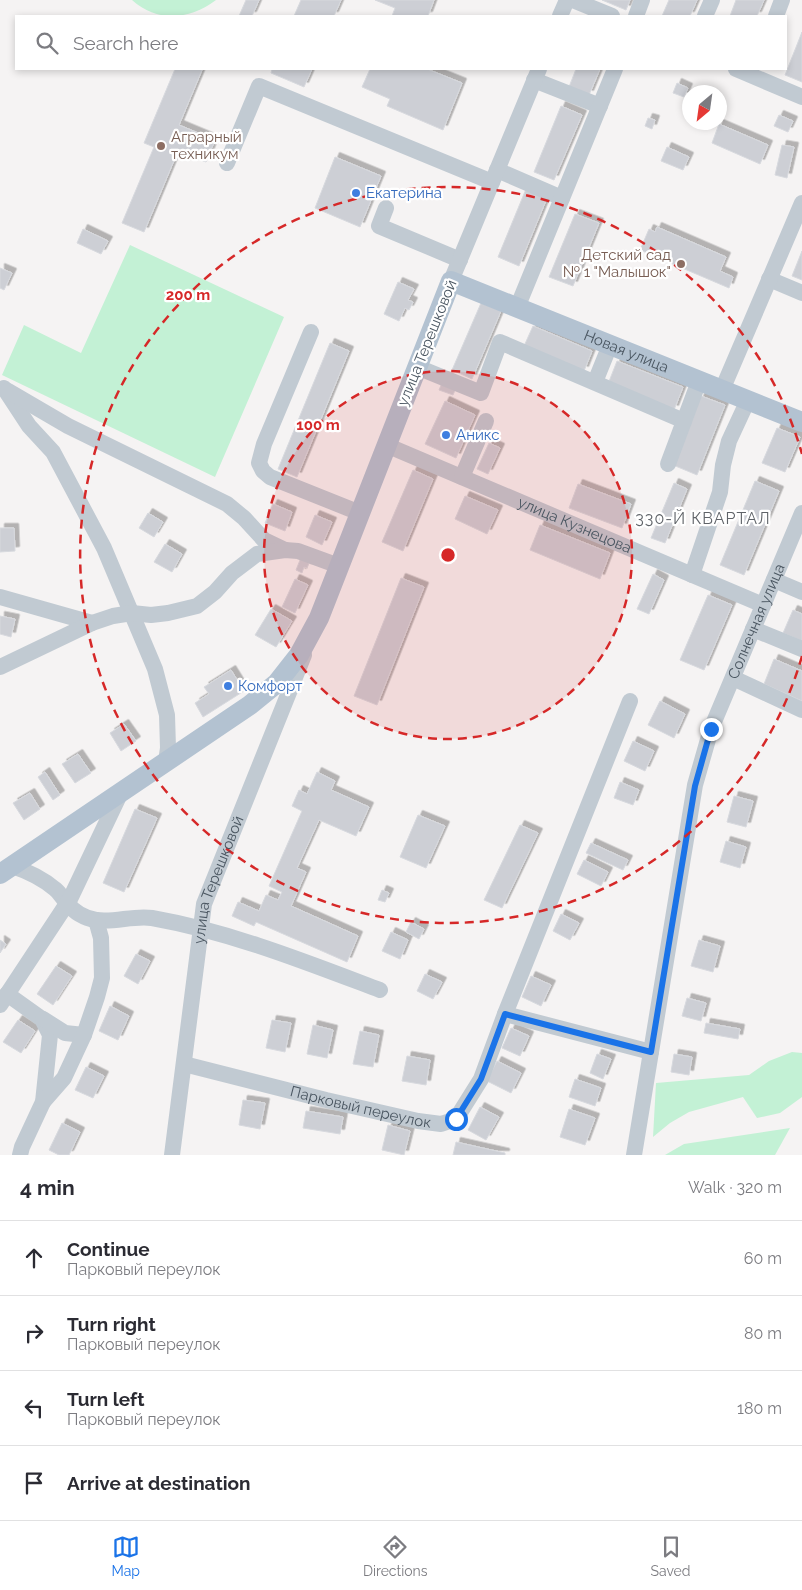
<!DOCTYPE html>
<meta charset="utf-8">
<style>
:root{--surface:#fff;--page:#f7f7f7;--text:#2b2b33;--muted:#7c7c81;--line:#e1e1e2;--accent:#1a73e8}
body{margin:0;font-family:Raleway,sans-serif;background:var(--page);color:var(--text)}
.compass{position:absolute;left:682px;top:85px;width:45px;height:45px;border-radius:50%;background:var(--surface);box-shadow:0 2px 8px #0003;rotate:209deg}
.stop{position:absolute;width:15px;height:15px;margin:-11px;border:4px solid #1a73e8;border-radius:50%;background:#fff}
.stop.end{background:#1a73e8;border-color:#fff;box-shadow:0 1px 5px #0008}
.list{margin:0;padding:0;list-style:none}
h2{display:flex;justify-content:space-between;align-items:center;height:65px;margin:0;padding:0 20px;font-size:21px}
h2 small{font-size:16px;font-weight:400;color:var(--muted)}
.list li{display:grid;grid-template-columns:32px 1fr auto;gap:15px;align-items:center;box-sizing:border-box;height:75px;padding:0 20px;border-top:1px solid var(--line)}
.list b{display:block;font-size:19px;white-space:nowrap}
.list p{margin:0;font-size:16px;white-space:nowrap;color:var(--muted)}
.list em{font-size:16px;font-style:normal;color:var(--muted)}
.icon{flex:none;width:28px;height:28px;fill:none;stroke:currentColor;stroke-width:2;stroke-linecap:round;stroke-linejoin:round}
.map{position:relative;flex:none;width:802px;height:1155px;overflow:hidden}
.search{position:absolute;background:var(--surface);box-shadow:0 2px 8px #0003;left:15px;right:15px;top:15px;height:55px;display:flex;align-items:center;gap:12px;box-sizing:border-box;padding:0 18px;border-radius:0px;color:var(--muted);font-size:19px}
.sheet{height:365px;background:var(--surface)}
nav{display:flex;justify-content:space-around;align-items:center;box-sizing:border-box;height:70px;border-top:1px solid var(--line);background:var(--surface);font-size:14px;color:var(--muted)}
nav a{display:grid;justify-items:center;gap:2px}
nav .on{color:var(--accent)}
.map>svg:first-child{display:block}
.green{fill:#c3f1d5}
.building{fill:#cdcfd5;stroke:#d7d9de;filter:url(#shadow)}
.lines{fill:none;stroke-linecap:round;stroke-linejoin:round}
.minor{stroke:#c1cad2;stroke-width:16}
.major{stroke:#b3c2d1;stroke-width:20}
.route{stroke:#1a73e8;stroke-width:6}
.ring{fill:none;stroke:#d62828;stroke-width:2.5;stroke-dasharray:9 6}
.education-dot{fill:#8d6e63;stroke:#fff;stroke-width:2}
.shop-dot{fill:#3f7fe0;stroke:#fff;stroke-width:2}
.labels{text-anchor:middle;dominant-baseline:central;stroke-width:4.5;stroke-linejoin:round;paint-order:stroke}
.education-label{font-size:15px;fill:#785e54;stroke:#fff;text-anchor:start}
.shop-label{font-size:15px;fill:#366cbe;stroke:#fff;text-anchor:start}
.street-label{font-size:15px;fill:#4a5661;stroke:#fff}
.neighbourhood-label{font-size:16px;letter-spacing:1px;fill:#5f6368;stroke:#fff}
.centre{fill:#d62828;stroke:#fff;stroke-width:2.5}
.ring-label{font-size:15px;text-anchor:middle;font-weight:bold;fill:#d62828;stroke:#fff;stroke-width:4.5;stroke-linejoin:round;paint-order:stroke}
</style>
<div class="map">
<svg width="802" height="1155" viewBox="0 0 802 1155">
<defs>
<filter id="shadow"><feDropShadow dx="4.5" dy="-4.5" stdDeviation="0" flood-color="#0004"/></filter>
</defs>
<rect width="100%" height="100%" fill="#f5f3f3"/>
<!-- green -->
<g class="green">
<path d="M132,0H216C189,20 158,23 132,0Z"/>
<polygon points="130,245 284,317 215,477 2,375 24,325 81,353"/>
<polygon points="792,1052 802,1053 802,1097 780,1113 757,1118 743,1097 689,1112 670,1123 653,1137 656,1083 749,1075 769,1061"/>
<polygon points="790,1128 775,1155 665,1155 684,1144"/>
</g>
<!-- building -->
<g class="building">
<polygon points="246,0 259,0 252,16 239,16"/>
<polygon points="301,0 341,0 334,16 294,16"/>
<polygon points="375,0 434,0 428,16 392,16 395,8"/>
<polygon points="602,0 630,0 626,10"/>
<polygon points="669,0 697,0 690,16 662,16"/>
<polygon points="736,0 764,0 757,16 730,16"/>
<polygon points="802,32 802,82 785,75"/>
<polygon points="175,69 198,69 202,70 179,125 215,140 206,162 178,151 144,232 122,223 154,147 144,143"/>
<polygon points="272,69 312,69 304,87 271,73"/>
<polygon points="370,69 427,69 462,83 443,130 387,106 390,99 362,87"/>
<polygon points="576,69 600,69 589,95 569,87"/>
<polygon points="677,83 688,88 684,97 673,93"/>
<polygon points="561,106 582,115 554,180 534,172"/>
<polygon points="779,115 793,121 788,132 774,126"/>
<polygon points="648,118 655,120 652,129 645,126"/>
<polygon points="719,124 768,145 760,164 712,143"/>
<polygon points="782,145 794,147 787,178 775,175"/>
<polygon points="667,147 689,157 683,170 661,161"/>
<polygon points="335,157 381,176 360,227 315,208"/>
<polygon points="526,189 547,198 519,266 498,257"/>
<polygon points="575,214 599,223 573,286 549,277"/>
<polygon points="657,227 726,257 720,271 733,277 729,288 640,250 649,229 655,232"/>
<polygon points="83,229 108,241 101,254 77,243"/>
<polygon points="802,251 802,280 792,276"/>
<polygon points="0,268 12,273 4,290 0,288"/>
<polygon points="398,282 414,289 408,300 413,302 409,310 405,308 399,321 384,314"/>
<polygon points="481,303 501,311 472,379 452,370"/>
<polygon points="533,326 592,351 584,371 524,346"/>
<polygon points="330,343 349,351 297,477 278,469"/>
<polygon points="617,361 683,387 674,410 608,384"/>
<polygon points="442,383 456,388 453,395 439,390"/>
<polygon points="701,396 725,405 697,475 673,465"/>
<polygon points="445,401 475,415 456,458 425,444"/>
<polygon points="777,428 800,437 785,472 762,463"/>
<polygon points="489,443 500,448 488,474 477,469"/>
<polygon points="413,470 433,479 403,551 382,542"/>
<polygon points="755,481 779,491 744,575 720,565"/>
<polygon points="674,483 687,489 665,543 651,538"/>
<polygon points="578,484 631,504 622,528 569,508"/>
<polygon points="465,496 498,510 487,534 455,519"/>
<polygon points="273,504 292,512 285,531 265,523"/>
<polygon points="148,513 163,522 154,537 139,528"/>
<polygon points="315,515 332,522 322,545 306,537"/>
<polygon points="540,525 610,553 600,579 530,550"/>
<polygon points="0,528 14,528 15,551 0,552"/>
<polygon points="165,544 182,554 172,572 154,562"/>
<polygon points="302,555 309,563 307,568 304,567 302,573 296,570"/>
<polygon points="653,574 664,580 649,614 637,609"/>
<polygon points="401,578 424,587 377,705 354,696"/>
<polygon points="295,579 308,585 295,613 282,607"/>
<polygon points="708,595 732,605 704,670 680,660"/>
<polygon points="271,609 292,621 276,647 255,635"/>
<polygon points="793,610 802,614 802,641 783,633"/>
<polygon points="0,616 15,619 11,637 0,634"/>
<polygon points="774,659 802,671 802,701 764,684"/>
<polygon points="231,670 244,691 203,717 195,703 209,694 204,687"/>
<polygon points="660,701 685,714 674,738 648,725"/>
<polygon points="124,724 136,741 121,751 110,733"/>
<polygon points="633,741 654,751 645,771 624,761"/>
<polygon points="78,754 91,773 75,783 62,764"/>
<polygon points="45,772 60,795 53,800 38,777"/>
<polygon points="317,772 335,781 331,790 369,807 356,836 319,820 297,868 306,872 291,906 358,936 347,962 256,922 254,926 232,916 238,902 259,911 266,895 278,900 282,892 269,886 302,811 292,806 299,790 307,794"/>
<polygon points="620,782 639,790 633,805 614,798"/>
<polygon points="30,793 40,809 24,820 13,803"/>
<polygon points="734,796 753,801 746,827 727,822"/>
<polygon points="135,809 157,818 124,892 103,883"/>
<polygon points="418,815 445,826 426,868 400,857"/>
<polygon points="520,825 538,833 502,908 484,900"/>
<polygon points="726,841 746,847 740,868 720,862"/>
<polygon points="591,843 628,860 623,870 586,853"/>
<polygon points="584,860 608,872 601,886 577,874"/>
<polygon points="382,890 389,893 385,902 378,900"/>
<polygon points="561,914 579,923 570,940 553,931"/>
<polygon points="411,922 424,929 419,939 406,932"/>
<polygon points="391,932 408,940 400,959 382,951"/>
<polygon points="0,940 6,944 0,953"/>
<polygon points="699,940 720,946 713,972 691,966"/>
<polygon points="136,954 150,961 138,984 124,976"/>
<polygon points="56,966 72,976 53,1005 37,994"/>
<polygon points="425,974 442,982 433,999 417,991"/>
<polygon points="531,976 551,985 541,1006 522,997"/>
<polygon points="687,998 706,1003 701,1021 682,1016"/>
<polygon points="110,1006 129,1016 118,1040 99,1031"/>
<polygon points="18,1020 35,1031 21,1053 3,1042"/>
<polygon points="272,1020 291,1023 285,1052 266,1048"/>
<polygon points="706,1023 740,1029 738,1039 704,1033"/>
<polygon points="313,1025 333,1030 327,1058 307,1054"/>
<polygon points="511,1028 529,1036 520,1056 502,1048"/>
<polygon points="360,1031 379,1035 373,1067 353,1064"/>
<polygon points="597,1054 611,1059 603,1079 590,1073"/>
<polygon points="674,1054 692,1057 689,1075 671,1072"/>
<polygon points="407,1056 430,1060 426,1085 402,1081"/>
<polygon points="497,1061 521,1073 511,1093 487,1081"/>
<polygon points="86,1067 104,1076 93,1098 75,1090"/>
<polygon points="575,1079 601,1088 595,1106 569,1097"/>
<polygon points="243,1100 265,1103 260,1129 239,1125"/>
<polygon points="480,1107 499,1117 486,1140 468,1130"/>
<polygon points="569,1109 595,1118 585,1145 560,1137"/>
<polygon points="306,1111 343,1117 340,1134 303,1128"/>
<polygon points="62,1123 80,1132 69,1155 59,1155 49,1150"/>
<polygon points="388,1125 410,1131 404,1155 382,1150"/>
<polygon points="456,1142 505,1153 505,1155 453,1155"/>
</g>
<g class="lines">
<!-- minor -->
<g class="minor">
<polyline points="573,0 612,16"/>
<polyline points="560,16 567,0"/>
<polyline points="636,16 642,0"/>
<polyline points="705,16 712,0"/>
<polyline points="776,16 782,0"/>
<polyline points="736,69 802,97"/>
<polyline points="534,80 600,106"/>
<polyline points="227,163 259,86 492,182"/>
<polyline points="497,170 562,198"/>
<polyline points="386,208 379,226 460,260"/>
<polyline points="769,279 802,293"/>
<polyline points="451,281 539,69"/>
<polyline points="517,308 615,69"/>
<polyline points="311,332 264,444 259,463 263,471 270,477 360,513"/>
<polyline points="417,367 481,393 500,342 684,421"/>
<polyline points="595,382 610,345"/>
<polyline points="4,388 29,426 53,452 104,548 155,669 167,715 168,748 166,762"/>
<polyline points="722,390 802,203"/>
<polyline points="8,391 68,426 227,504 244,518 264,540 285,550"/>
<path id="s1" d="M386,445L763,605"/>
<polyline points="668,464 699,381"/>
<polyline points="462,477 486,421"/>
<polyline points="692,575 720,492 723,465 729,441 748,400"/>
<polyline points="774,580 802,592"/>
<polyline points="0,597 92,623"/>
<polyline points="753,629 802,649"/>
<polyline points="0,667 92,623 113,616 132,613 151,615 168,613 197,606 215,592 232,573 257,554 285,550 298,551 339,566"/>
<polyline points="733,678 802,710"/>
<path d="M12,866C27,871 42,878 55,889C60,893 63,899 67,903C74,912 84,918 96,920C114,923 134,915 152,918C231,932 306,962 380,990"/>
<polyline points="7,994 42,1019 50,1035 43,1102 22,1147 20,1155"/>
<polyline points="0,1005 70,899 121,792"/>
<polyline points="505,1014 651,1052"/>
<polyline points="43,1019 65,1033 84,1035"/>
<path id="s2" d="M184,1064L326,1100L418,1121L441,1124L456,1119L481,1079L505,1014L630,701"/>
<polyline points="43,1102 64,1078 84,1035 97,997 102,978 101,938 96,920"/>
<path id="s3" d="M172,1155L204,904L304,655"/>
<path id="s4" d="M634,1155L695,785L711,729L802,513"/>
</g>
<!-- major -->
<path class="major" id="s5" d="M0,874L250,705L277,683L299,655L319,618L451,281L802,422"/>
</g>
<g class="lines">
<!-- route -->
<polyline class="route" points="456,1119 481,1079 505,1014 651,1052 695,786 711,729"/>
</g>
<!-- distance rings -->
<circle cx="448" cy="555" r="184" fill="#d62828" fill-opacity=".12"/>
<g class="ring">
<circle cx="448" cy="555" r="184"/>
<path d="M802 656A368 368 0 1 1 802 454"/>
</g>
<!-- markers -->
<g class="education-dot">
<circle cx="161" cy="146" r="5"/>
<circle cx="681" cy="264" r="5"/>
</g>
<g class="shop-dot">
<circle cx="356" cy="193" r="5"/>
<circle cx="446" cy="435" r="5"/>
<circle cx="228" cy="686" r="5"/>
</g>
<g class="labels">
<!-- education labels -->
<g class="education-label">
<text x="171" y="137">Аграрный<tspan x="171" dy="17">техникум</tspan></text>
<text x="671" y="255" text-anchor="end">Детский сад<tspan x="671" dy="17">№ 1 "Малышок"</tspan></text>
</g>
<!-- shop labels -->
<g class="shop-label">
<text x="366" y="193">Екатерина</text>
<text x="456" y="435">Аникс</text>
<text x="238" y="686">Комфорт</text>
</g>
<!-- street labels -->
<g class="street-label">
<text transform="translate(427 343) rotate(-68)">улица Терешковой</text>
<text stroke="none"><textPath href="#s5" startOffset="965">Новая улица</textPath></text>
<text stroke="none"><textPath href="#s1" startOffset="205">улица Кузнецова</textPath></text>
<text stroke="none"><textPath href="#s4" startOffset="550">Солнечная улица</textPath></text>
<text stroke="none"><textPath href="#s3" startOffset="280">улица Терешковой</textPath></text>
<text stroke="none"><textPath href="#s2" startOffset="182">Парковый переулок</textPath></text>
</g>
<!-- neighbourhood labels -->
<g class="neighbourhood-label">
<text x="703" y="518">330-Й КВАРТАЛ</text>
</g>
</g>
<circle cx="448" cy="555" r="8" class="centre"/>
<g class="ring-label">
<text x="188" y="300">200 m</text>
<text x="318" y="430">100 m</text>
</g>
</svg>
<svg class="compass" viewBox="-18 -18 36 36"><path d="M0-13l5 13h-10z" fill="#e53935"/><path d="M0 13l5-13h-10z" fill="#7c7c81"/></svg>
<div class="stop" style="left:456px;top:1119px"></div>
<div class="stop end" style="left:711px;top:729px"></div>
<div class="search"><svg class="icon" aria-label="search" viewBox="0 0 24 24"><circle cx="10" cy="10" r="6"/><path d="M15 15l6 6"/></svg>Search here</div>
</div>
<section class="sheet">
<h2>4 min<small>Walk · 320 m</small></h2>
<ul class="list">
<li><svg class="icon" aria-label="ahead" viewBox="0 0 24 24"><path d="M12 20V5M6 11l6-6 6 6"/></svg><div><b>Continue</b><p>Парковый переулок</p></div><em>60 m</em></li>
<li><svg class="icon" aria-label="right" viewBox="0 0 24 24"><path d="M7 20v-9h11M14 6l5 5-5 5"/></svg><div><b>Turn right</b><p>Парковый переулок</p></div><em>80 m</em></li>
<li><svg class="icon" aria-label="left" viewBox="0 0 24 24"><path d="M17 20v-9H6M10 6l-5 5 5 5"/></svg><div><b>Turn left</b><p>Парковый переулок</p></div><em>180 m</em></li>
<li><svg class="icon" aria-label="arrive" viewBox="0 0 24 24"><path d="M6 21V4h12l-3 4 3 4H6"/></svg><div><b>Arrive at destination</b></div></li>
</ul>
</section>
<nav>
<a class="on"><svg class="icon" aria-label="map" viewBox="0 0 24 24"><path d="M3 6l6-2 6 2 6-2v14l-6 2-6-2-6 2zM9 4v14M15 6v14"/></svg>Map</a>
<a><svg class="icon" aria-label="directions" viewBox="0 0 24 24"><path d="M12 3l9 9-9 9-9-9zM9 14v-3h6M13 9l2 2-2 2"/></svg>Directions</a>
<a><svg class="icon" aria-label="saved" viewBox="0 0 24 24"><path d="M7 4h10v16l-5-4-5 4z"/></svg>Saved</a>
</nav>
